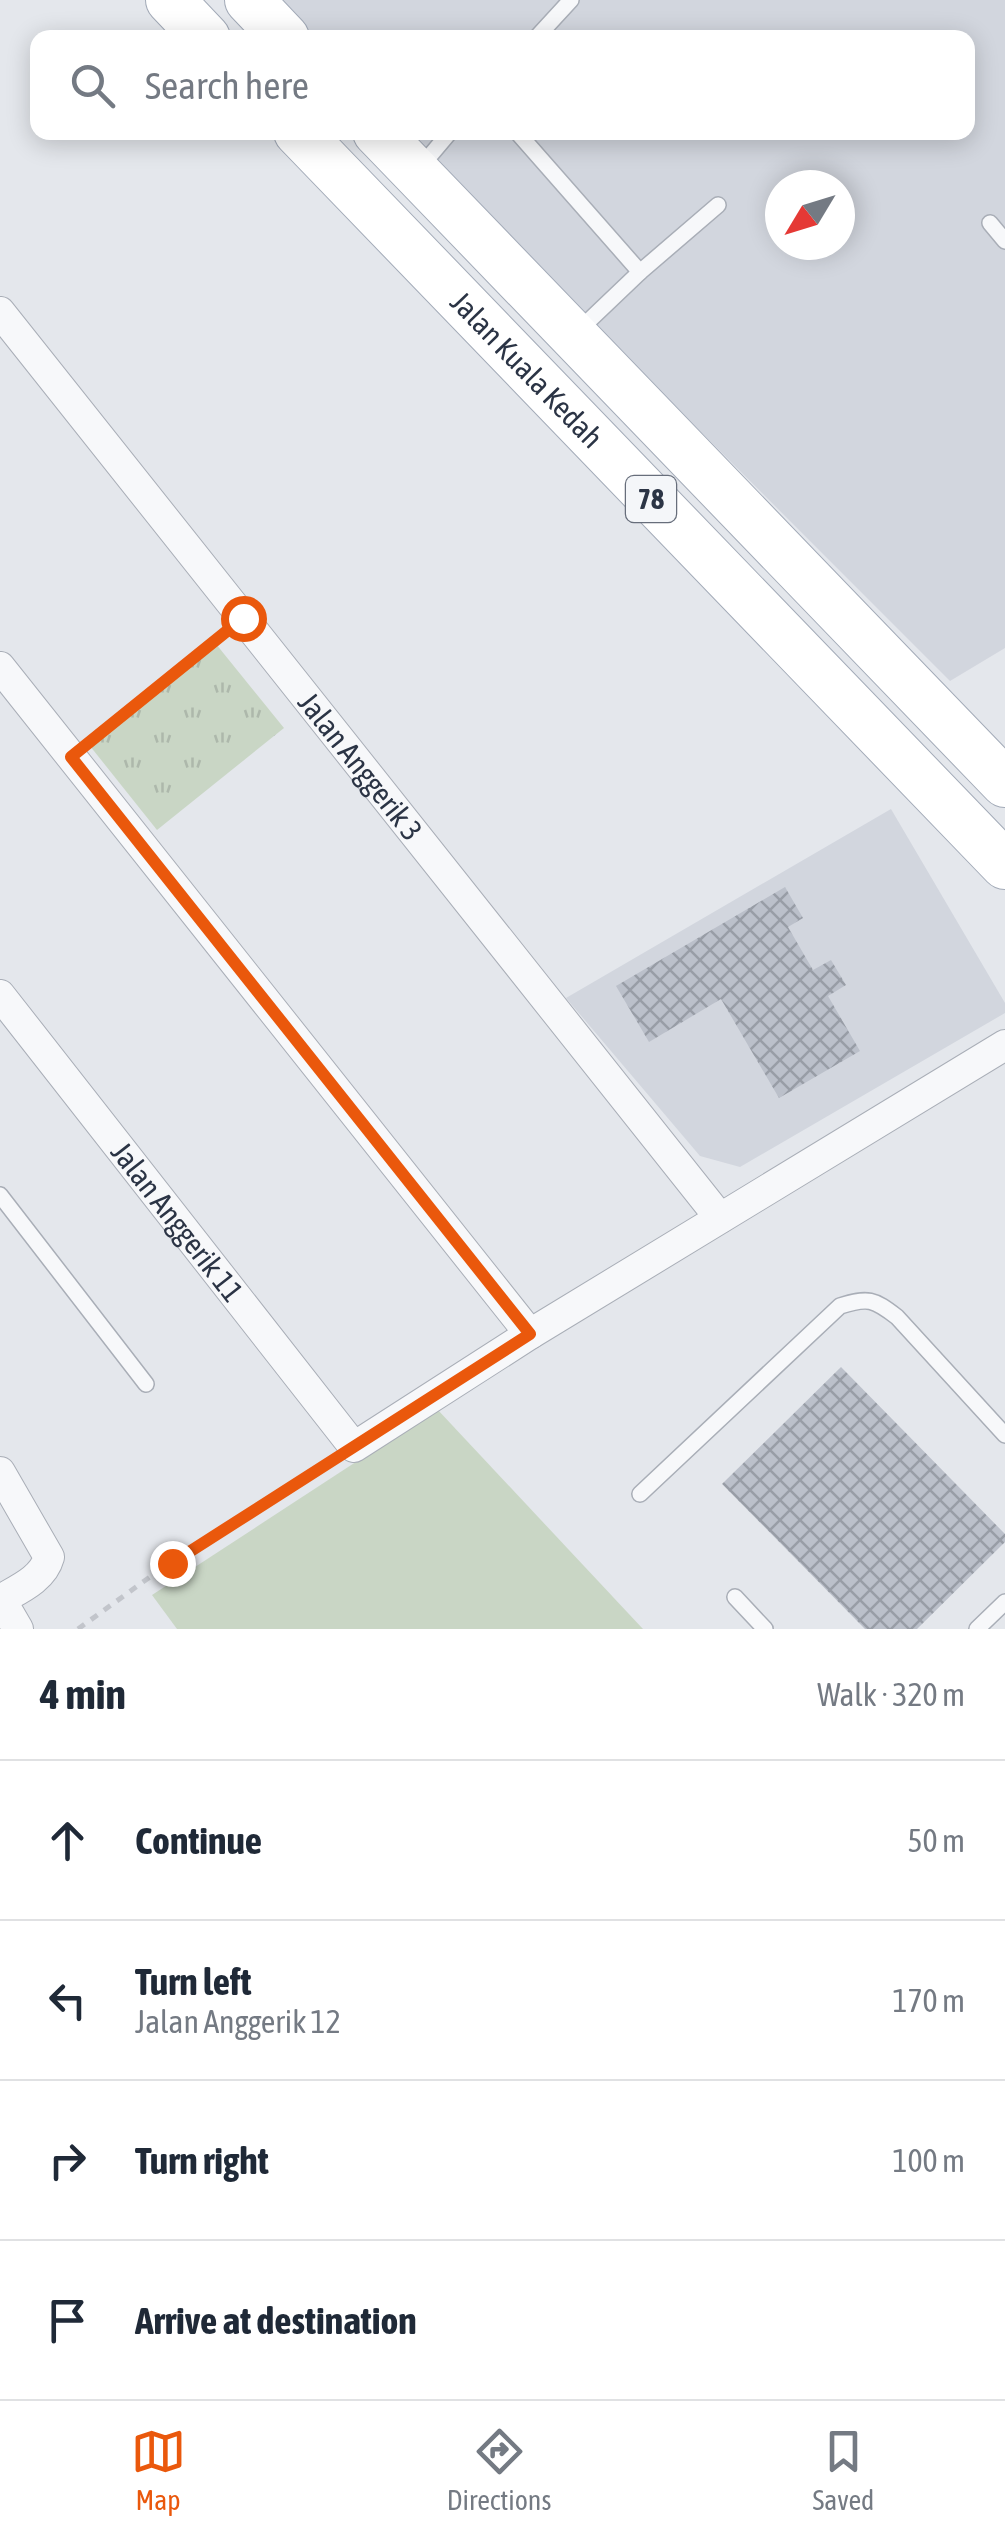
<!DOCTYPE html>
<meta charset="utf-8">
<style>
:root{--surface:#fff;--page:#f6f6f7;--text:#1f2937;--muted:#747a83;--line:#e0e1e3;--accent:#ea580c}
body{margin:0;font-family:"Asap Condensed",sans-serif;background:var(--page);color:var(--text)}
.compass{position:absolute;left:765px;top:170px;width:90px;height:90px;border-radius:50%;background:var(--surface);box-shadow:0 5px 25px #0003;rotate:232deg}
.stop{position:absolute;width:30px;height:30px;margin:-22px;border:8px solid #ea580c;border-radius:50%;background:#fff}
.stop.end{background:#ea580c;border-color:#fff;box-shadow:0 2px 10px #0008}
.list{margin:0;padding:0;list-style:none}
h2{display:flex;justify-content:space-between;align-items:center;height:130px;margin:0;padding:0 40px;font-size:42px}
h2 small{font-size:32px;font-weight:400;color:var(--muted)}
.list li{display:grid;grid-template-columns:65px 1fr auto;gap:30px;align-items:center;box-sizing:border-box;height:160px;padding:0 40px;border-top:2px solid var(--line)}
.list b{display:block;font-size:38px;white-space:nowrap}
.list p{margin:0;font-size:32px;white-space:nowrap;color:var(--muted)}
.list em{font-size:32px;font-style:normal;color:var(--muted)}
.icon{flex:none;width:55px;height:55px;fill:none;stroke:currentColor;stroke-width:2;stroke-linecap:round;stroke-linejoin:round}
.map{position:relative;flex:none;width:1005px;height:1629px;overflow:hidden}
.search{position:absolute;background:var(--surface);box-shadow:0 5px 25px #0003;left:30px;right:30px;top:30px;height:110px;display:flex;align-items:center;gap:25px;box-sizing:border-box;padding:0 35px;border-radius:20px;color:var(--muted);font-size:38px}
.sheet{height:770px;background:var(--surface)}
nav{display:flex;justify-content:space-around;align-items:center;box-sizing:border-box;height:140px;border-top:2px solid var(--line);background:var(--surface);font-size:28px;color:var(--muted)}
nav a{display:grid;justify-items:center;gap:5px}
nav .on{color:var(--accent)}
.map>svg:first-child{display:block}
.built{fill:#d2d6de;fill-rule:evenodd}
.grass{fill:url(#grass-tufts)}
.garden{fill:#c9d6c5}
.building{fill:url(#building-cross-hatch)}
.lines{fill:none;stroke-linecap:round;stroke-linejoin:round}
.service-casing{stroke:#a9aeb7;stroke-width:18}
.minor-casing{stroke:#a9aeb7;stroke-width:32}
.primary-casing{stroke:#a3abb8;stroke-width:50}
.path{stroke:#c2c5cb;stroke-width:5;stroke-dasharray:8 8;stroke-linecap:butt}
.service{stroke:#f7f8fa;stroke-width:15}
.minor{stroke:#f7f8fa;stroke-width:30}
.primary{stroke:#fff;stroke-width:48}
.route{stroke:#ea580c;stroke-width:12}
.labels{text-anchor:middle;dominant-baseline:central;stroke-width:8;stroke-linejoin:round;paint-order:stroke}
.shield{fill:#f4f6f9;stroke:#676e7b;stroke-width:2.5}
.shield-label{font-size:28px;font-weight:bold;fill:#2b3445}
.street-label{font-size:30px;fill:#2b3445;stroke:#f4f6f9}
</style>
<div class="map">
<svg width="1005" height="1629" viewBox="0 0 1005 1629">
<defs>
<pattern id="grass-tufts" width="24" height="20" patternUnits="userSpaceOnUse" patternTransform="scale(2.5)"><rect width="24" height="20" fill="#c9d6c5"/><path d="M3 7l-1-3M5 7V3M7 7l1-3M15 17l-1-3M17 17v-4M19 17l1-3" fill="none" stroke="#adb8ab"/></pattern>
<pattern id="building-cross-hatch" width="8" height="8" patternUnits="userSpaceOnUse" patternTransform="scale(2.5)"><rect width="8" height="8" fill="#bbc0ca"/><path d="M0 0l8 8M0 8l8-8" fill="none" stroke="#989da6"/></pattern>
</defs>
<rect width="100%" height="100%" fill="#e4e7ec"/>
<!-- built -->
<g class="built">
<path d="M270,0H1005V648L950,681L402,133L968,132V38L307,37ZM780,185H840V245H780Z"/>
<polygon points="891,809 1005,1003 1005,1013 740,1167 700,1156 566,998"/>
</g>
<!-- grass -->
<polygon class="grass" points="216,644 284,728 157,830 90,746"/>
<!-- garden -->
<polygon class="garden" points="437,1409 643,1629 177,1629 152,1595"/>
<!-- building -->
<g class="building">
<polygon points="785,887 803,918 788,927 813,970 831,960 846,985 828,996 860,1051 779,1098 721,999 649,1042 616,986"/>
<polygon points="841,1367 1005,1534 1005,1542 917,1629 865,1629 722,1484"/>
</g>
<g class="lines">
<defs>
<g id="service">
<polyline points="536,38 571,0"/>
<polyline points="517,132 640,272"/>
<polyline points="418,170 450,132"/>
<polyline points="990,223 1005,241"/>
<polyline points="576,333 640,272 718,205"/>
<polyline points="0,1195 146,1384"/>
<path d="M640,1494L840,1306C868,1297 874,1299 897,1317L1005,1435"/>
<polyline points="735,1597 765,1629"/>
<polyline points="977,1629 1005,1602"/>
</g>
<g id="minor">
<path id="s1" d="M0,312L720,1218"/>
<polyline points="0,667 530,1334"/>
<path id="s2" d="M0,995L354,1447L530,1334L1005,1045"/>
<path d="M0,1472L49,1557C43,1579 19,1589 0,1600"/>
<polyline points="0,1598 18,1629"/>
</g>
<g id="primary">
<polyline points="170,0 206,38"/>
<polyline points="249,0 285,38"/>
<path id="s3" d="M298,132L1005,865"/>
<polyline points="377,132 1005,783"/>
</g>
</defs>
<!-- service casing -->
<use href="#service" class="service-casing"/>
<!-- minor casing -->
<use href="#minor" class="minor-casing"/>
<!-- primary casing -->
<use href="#primary" class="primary-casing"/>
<!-- path -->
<g class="path">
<polyline points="94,739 221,635"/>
<polyline points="78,1629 154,1574 330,1463"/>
</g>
<!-- service -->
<use href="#service" class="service"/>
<!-- minor -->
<use href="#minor" class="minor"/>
<!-- primary -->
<use href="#primary" class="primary"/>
</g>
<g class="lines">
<!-- route -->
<polyline class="route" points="172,1563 530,1334 71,757 243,618"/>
</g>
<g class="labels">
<!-- shield labels -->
<rect class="shield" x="626" y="476" width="50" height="46" rx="8"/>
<g class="shield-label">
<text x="651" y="499">78</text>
</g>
<!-- street labels -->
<g class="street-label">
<text stroke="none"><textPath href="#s3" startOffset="330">Jalan Kuala Kedah</textPath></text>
<text stroke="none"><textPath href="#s1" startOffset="580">Jalan Anggerik 3</textPath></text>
<text stroke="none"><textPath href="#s2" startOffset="288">Jalan Anggerik 11</textPath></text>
</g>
</g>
</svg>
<svg class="compass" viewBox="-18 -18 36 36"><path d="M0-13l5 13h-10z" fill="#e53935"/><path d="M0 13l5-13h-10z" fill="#747a83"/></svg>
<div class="stop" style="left:243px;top:618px"></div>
<div class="stop end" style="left:172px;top:1563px"></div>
<div class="search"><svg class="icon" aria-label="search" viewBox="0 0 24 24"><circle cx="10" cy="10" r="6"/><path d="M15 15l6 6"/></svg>Search here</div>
</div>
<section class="sheet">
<h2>4 min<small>Walk · 320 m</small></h2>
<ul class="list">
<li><svg class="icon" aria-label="ahead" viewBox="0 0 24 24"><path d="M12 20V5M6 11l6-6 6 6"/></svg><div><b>Continue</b></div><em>50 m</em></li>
<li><svg class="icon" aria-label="left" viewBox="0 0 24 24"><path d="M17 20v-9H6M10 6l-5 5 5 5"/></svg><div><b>Turn left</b><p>Jalan Anggerik 12</p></div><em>170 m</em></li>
<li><svg class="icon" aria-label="right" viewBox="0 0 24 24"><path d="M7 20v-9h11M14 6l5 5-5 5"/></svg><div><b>Turn right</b></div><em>100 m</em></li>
<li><svg class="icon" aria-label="arrive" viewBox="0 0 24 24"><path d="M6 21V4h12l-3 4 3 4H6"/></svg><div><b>Arrive at destination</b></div></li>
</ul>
</section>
<nav>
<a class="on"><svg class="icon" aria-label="map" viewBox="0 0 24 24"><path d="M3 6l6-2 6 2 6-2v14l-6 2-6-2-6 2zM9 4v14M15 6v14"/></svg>Map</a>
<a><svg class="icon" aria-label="directions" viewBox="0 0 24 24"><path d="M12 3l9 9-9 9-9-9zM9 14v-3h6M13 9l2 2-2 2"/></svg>Directions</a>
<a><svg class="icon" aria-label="saved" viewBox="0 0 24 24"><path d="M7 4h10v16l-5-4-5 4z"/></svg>Saved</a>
</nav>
